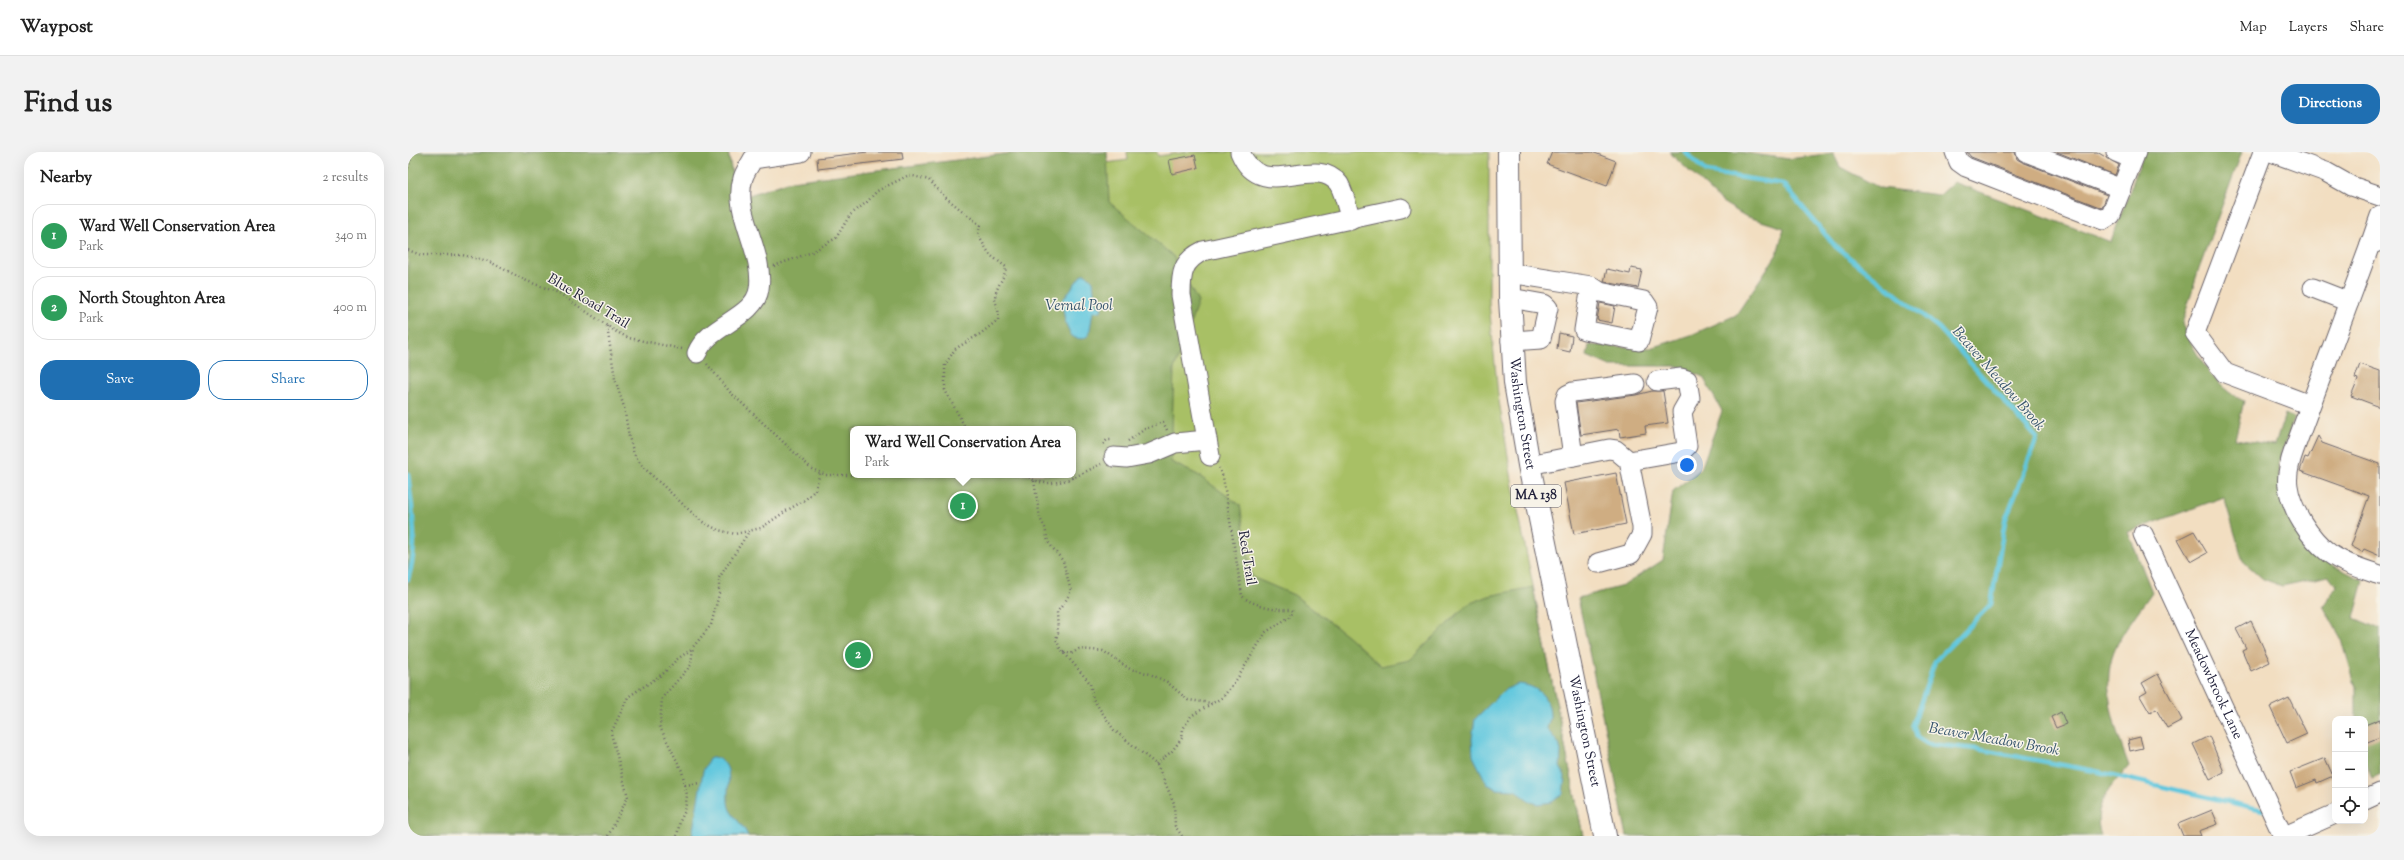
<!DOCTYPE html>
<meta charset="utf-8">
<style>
:root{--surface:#fff;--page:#f2f2f2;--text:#222;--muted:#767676;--line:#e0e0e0;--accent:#1f6fb2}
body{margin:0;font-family:"Sorts Mill Goudy",serif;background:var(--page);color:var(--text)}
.controls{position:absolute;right:12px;bottom:12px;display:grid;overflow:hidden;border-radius:8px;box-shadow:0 4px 16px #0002}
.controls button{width:36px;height:36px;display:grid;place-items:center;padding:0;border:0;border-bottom:1px solid var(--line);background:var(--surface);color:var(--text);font:20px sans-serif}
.you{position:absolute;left:1279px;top:313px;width:14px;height:14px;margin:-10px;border:3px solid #fff;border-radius:50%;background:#1a73e8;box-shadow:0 0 0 6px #1a73e833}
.badge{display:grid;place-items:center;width:26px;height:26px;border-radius:50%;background:var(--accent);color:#fff;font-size:13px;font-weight:700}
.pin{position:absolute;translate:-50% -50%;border:2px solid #fff;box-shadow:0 1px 4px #0006}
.popup{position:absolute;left:442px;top:274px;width:226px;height:52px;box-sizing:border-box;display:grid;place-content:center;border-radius:8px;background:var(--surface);filter:drop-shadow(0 1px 3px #0005);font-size:13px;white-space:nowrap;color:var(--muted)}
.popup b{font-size:15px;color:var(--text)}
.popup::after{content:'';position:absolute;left:50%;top:100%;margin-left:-8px;border:8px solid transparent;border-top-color:var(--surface)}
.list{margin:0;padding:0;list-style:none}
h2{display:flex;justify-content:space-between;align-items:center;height:52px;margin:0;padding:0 16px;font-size:17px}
h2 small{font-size:13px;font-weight:400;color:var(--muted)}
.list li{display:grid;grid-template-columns:26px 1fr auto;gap:12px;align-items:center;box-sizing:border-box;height:64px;margin:0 8px 8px;padding:0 8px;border:1px solid var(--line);border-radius:16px}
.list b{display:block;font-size:15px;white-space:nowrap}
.list p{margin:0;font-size:13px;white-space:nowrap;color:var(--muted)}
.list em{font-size:13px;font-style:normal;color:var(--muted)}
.actions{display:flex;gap:8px;padding:12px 16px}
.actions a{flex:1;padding:9px 0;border:1px solid var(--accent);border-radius:16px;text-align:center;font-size:14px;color:var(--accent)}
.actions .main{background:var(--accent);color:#fff}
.icon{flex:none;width:22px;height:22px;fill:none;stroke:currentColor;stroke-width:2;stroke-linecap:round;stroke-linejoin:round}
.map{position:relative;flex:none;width:1972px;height:684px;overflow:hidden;border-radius:16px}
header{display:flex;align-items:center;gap:24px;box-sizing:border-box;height:56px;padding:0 20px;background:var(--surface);border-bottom:1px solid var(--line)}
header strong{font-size:19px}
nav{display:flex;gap:22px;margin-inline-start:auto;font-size:14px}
.intro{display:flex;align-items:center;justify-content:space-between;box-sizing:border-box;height:96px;padding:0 24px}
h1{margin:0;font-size:28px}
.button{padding:10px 18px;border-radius:16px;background:var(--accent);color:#fff;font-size:14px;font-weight:700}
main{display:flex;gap:24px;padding:0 24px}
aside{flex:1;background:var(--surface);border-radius:16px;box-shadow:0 4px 16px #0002}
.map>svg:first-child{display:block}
.green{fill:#a8c065;stroke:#657150;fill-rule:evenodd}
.forest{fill:#86a65a;stroke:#54644a;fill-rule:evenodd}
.water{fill:#61c7de;stroke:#42748c}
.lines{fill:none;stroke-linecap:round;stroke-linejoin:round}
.stream{stroke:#61c7de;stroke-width:4.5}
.building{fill:#cfad82}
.minor-casing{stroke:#6b646a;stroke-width:21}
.major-casing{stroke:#6b646a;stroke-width:24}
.path{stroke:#6b646a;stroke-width:2.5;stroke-dasharray:1 3;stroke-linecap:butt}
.minor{stroke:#fff;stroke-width:19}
.major{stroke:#fff;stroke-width:22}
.labels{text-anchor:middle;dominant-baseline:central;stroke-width:3;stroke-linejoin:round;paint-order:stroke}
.shield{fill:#f7f3e8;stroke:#62616f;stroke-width:1}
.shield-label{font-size:13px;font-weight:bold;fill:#22223b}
.street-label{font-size:14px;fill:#22223b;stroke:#f7f3e8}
.water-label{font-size:15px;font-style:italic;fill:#35546c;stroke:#f7f3e8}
</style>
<header>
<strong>Waypost</strong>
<nav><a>Map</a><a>Layers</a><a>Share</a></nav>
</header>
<div class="intro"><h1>Find us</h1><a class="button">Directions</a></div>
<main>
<aside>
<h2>Nearby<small>2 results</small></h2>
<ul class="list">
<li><span class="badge" style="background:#2e9e5b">1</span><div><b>Ward Well Conservation Area</b><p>Park</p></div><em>340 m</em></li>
<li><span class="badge" style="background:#2e9e5b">2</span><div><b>North Stoughton Area</b><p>Park</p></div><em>400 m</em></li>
</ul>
<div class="actions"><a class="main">Save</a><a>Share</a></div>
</aside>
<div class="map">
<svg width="1972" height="684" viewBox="0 0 1972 684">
<rect width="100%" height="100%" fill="#f7f3e8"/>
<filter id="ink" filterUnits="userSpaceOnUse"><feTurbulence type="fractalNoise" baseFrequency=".025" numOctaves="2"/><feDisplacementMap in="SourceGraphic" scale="8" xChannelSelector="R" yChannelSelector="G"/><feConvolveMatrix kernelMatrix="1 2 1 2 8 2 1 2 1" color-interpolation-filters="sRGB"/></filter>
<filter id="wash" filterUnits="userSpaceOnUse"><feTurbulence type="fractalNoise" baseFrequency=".012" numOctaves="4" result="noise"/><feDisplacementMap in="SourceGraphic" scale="16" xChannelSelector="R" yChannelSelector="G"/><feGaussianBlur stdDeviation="0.9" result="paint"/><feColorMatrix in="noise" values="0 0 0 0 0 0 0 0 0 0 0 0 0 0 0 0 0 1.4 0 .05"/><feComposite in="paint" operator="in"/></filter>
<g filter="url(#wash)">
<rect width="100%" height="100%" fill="#f2dec1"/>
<!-- green -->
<path class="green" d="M0,0H320L332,68L452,45L720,8L719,0H749L750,4L779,0H1081V151L1090,243L1105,334L1175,684H0ZM445,277H665V323H445Z"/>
<!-- forest -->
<g class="forest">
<path d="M0,0H320L329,47L383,29L596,2L699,0L701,50L765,104L790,150L766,217L763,310L790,323L832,353L844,425L886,443L940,484L973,514L1002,508L1060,452L1081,444L1125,435L1175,684H0ZM445,277H665V323H445Z"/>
<path d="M1261,0H1331L1381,7L1425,1L1432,15L1472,36L1532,43L1546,30L1703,90L1736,0H1834L1791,116L1774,172C1787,201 1806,236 1836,249L1827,287L1867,293L1877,262L1886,266L1870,311L1873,347L1888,382L1911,406L1956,429L1946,466L1972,477V623L1964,626L1957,611V567H1948V535L1934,488L1915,454L1929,434L1921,424L1874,434L1855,427L1835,409L1816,345L1720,380L1744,440C1731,459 1714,479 1706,500C1692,536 1708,579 1721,614C1702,635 1683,654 1693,684H1219L1170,446L1215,434L1255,408L1265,339L1293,317L1314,259L1295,225L1270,214H1202L1179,204L1181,193L1243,196L1283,183L1328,163L1369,102L1376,76L1337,64L1314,50Z"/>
</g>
<!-- water -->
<g class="water">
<polygon points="674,122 678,122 685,129 687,150 694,156 693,159 685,160 681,183 675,187 667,186 663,183 657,170 654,149"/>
<path d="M1110,532C1129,533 1142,545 1142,565C1142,569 1139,572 1139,577L1151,592L1153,599L1152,615L1157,624L1155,642L1144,650L1130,652L1123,650L1107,638L1089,637L1079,632L1065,604L1064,587L1067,567L1096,538Z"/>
<path d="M306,605C332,613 314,640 322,658C327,667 336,674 340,684H284L295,619L301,607Z"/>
</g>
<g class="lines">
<!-- stream -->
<g class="stream">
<polyline points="1277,0 1298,20 1375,32 1428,95 1531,176 1629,286 1597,369 1583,452 1527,509 1505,573 1509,585 1520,592 1569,597 1687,619 1855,658"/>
<path d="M0,322C4,357 11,393 0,427"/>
</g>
</g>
<g id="blocks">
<!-- building -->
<g class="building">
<polygon points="460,0 494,0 495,7 410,17 409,6"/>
<polygon points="1144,0 1184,0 1208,9 1199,34 1139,12"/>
<polygon points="1559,0 1607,0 1609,7 1614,10 1699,43 1694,56 1563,5"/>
<polygon points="1649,0 1689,0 1711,13 1707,23"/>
<polygon points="787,3 790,16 764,22 761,8"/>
<polygon points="1223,116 1234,118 1230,136 1196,130 1199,117 1222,122"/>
<polygon points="1192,151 1207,154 1204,171 1189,168"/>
<polygon points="1151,181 1164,184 1162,200 1149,197"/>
<polygon points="1952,212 1972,219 1972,255 1943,244 1950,227 1947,226"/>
<polygon points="1244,239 1255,239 1260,271 1237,274 1238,281 1212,285 1211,277 1173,283 1168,251 1228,243"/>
<polygon points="1910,284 1914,291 1972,312 1972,404 1956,397 1954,400 1943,394 1961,344 1892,319 1897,305 1900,306"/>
<polygon points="1208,321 1218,372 1166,382 1156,331"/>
<polygon points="1786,379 1799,401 1783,410 1770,387"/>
<polygon points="1843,469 1862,510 1843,519 1834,498 1838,496 1828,477"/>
<polygon points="1750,522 1774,568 1759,576 1748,557 1742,561 1732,544 1739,540 1734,531"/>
<polygon points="1881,546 1899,582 1879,591 1862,555"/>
<polygon points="1653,560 1658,572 1648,576 1643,565"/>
<polygon points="1972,567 1972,585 1957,591 1957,573"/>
<polygon points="1801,584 1816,620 1802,627 1785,592"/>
<polygon points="1732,585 1735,596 1722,599 1720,588"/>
<polygon points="1917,606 1925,624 1909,631 1908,628 1888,636 1882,620"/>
<polygon points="1804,658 1810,672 1791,679 1793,684 1775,684 1770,672"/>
</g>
</g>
</g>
<g filter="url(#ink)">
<use href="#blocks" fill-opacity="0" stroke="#6b646a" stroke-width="1"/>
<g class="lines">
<defs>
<g id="minor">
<path d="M832,0C854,53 906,0 931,32C937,43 939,56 943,68"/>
<polyline points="1547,0 1551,10 1558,15 1695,68 1703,63 1728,0"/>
<polyline points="1618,0 1714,37"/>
<polyline points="1708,0 1725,7"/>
<polyline points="1855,0 1787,181 1817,221 1902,253"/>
<polyline points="1863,0 1918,20 1943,34 1972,44"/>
<path d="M1972,89L1962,93L1886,298C1882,309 1878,322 1880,334C1883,357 1902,387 1921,401C1936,412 1955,417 1972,423"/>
<polyline points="1962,93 1972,64"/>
<polyline points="1101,121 1183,134 1192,140 1236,149 1240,155 1231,189 1176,178 1183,134"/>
<polyline points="1905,136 1941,150"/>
<polyline points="1102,146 1136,152 1140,156 1133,187 1103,189"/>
<path d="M289,201C300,173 347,166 351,137C357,100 324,61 335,26C337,19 342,13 345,7L393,0"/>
<path d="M802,304L773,143C773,122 774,109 795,99L993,56"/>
<polyline points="1165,304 1157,249 1159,243 1165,240 1227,232"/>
<polyline points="706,305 719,306 741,302 767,291 799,288"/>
<polyline points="1221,309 1273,300 1279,294 1274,260 1282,246 1279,228 1273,226 1249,229"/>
<polyline points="1121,313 1201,297 1208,298 1221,309 1234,375 1234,382 1223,402 1190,411"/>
<path id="s1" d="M1735,382L1875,684"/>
<polyline points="1957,648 1972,641"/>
<polyline points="1877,684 1927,662"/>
</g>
<g id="major">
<path id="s2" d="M1101,0L1102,146L1107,231L1121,313L1197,684"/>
</g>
</defs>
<!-- minor casing -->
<use href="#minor" class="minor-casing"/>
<!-- major casing -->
<use href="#major" class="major-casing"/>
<!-- path -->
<g class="path">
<polyline points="0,16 5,0"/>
<polyline points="0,98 13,103 54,103 80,109 119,129 151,141 207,179 221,186 274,197"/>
<path d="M366,114L404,100L428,86L442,63L459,50L469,39L501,23L521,28L537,45L572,73L570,83L582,103L598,115C597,126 588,134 587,146C587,153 592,155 590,168L572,182L547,197L537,213V238L558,277"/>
<polyline points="199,174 207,227 216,255 221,285 226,302 234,314 293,369 310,378 327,382 353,376 378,359 397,348 407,338 412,321"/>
<polyline points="299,212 322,240 404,317 418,323 449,323"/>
<polyline points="720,289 737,277 755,270 759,278"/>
<polyline points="695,292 699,288 705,288"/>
<path d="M618,323C642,342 670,323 693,312"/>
<polyline points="626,329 632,366 637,376 640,390 655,409 663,439 657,450 649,460 650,481 648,487 652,496 682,531 685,547 706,578 749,613 766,651 767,674 774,684"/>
<polyline points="656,500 663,502 671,497 695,499 722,517 742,522 759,530 780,548 804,551"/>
<path d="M748,612L764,599L774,586L775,577L783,564L815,545L829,527L858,480L883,464L885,459L883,457C870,458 845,454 834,444L815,325L811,316"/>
<polyline points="277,633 292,631"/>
<polyline points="200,684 220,645 203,581 220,545 256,521 268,508 284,497"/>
<polyline points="269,684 272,669 277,659 279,643 274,619 252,575 254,546 283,513 285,495 303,473 311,442 311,426 340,381"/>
</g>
<!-- minor -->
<use href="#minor" class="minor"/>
<!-- major -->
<use href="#major" class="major"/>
</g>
</g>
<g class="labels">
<!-- shield labels -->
<rect class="shield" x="1103" y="333" width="50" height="22" rx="3"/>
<g class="shield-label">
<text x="1128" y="344">MA 138</text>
</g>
<!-- street labels -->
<g class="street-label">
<text transform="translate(180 150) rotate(31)">Blue Road Trail</text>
<text stroke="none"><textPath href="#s2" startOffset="262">Washington Street</textPath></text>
<text transform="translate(838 406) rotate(81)">Red Trail</text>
<text stroke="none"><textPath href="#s1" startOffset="166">Meadowbrook Lane</textPath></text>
<text stroke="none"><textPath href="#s2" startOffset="586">Washington Street</textPath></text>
</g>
<!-- water labels -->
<g class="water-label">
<text x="671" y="154">Vernal Pool</text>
<text transform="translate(1590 227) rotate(49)">Beaver Meadow Brook</text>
<text transform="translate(1586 588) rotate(10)">Beaver Meadow Brook</text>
</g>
</g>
</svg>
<div class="controls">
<button>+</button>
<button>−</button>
<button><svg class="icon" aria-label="locate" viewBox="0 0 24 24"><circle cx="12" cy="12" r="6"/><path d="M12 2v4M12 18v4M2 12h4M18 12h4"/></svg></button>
</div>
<div class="you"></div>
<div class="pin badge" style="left:555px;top:354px;background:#2e9e5b">1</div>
<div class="popup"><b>Ward Well Conservation Area</b>Park</div>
<div class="pin badge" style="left:450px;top:503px;background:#2e9e5b">2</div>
</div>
</main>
